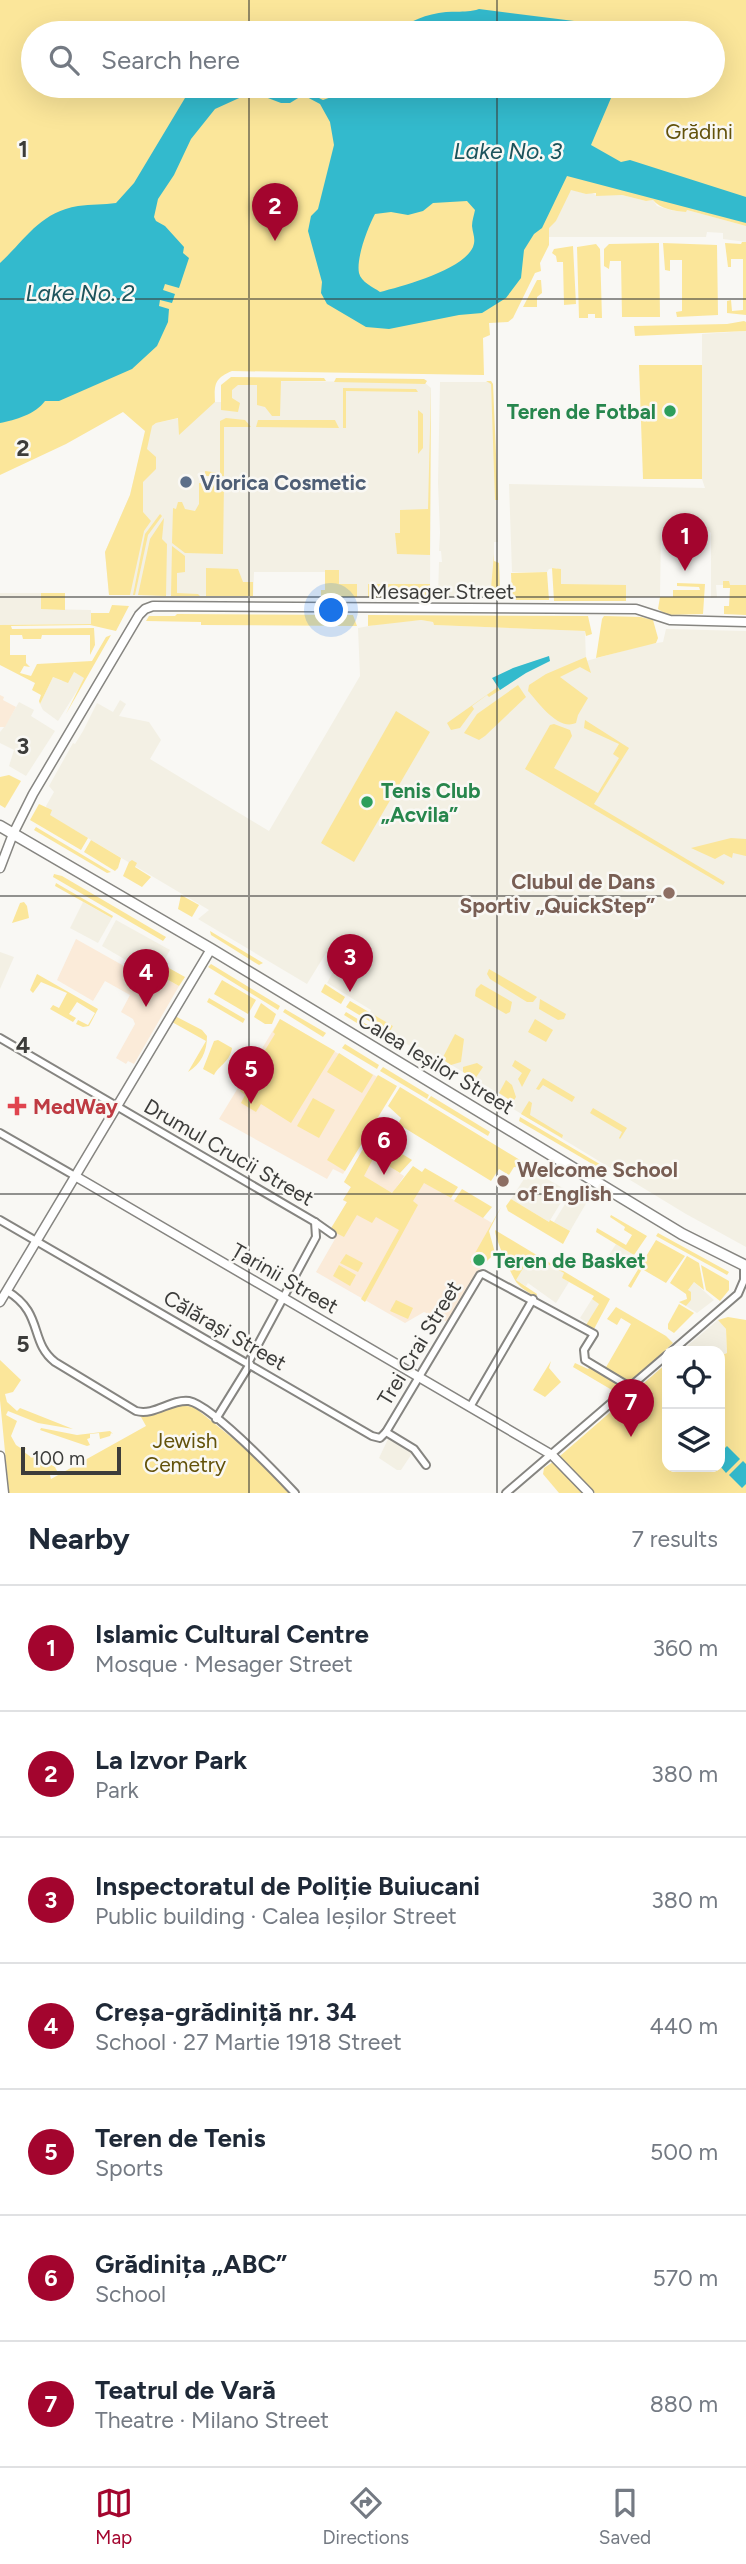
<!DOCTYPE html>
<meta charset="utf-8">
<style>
:root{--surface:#fff;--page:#f6f6f7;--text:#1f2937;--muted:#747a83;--line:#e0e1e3;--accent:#a3052e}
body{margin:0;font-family:Figtree,sans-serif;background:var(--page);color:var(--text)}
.controls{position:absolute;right:21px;bottom:21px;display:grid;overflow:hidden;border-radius:14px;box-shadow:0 7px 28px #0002}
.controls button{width:63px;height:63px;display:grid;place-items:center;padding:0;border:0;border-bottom:2px solid var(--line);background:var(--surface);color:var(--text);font:35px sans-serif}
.scale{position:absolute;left:21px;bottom:18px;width:100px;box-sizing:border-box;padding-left:7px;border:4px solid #3c3c3a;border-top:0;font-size:19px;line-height:24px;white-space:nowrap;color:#3c3c3a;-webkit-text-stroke:5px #f9f8f4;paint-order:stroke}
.you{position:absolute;left:332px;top:611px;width:24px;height:24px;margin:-18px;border:5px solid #fff;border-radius:50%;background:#1a73e8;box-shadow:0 0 0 10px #1a73e833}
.badge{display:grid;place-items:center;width:46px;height:46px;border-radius:50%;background:var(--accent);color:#fff;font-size:23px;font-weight:700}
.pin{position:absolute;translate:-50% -58px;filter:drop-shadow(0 2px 4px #0008)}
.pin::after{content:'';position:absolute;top:37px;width:24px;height:21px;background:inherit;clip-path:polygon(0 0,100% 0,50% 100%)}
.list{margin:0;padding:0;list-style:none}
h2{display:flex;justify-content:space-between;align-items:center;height:91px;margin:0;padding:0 28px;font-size:30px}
h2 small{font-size:23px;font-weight:400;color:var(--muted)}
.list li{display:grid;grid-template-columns:46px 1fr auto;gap:21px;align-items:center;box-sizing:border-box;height:126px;padding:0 28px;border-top:2px solid var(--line)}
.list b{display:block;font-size:26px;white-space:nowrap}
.list p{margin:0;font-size:23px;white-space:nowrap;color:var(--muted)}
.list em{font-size:23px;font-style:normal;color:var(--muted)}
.icon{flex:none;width:38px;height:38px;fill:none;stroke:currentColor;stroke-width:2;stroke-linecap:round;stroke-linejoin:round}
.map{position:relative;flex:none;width:746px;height:1493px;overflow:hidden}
.search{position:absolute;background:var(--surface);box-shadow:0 7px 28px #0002;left:21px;right:21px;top:21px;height:77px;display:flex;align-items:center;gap:18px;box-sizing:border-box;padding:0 24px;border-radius:38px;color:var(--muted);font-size:26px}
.sheet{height:973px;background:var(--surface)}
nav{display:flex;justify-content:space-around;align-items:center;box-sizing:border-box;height:98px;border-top:2px solid var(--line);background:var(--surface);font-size:19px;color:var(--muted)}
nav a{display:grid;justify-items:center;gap:4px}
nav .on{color:var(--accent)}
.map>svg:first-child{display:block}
.built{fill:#f3f0e4}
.education{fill:#fbebd9}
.green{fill:#fbe69a;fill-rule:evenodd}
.water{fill:#33bacd;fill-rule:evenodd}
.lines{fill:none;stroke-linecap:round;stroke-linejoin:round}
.street-casing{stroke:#868581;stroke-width:10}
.secondary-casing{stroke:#868581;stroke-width:11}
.primary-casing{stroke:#868581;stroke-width:13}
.street{stroke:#fff;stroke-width:6}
.secondary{stroke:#fff;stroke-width:8}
.primary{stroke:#fff;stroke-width:10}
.grid{fill:none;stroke:#3c3c3a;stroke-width:2;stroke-opacity:0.55}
.leisure-dot{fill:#2e9e5b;stroke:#f9f8f4;stroke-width:2.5}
.service-dot{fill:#5c6f8a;stroke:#f9f8f4;stroke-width:2.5}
.education-dot{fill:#8d6e63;stroke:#f9f8f4;stroke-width:2.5}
.health-dot{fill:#e0444e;stroke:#f9f8f4;stroke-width:2.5}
.labels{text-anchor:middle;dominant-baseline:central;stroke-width:5;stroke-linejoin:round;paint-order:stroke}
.park-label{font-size:21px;fill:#63520b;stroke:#f9f8f4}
.leisure-label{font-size:21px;font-weight:bold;fill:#27864d;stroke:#f9f8f4;text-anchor:start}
.service-label{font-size:21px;font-weight:bold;fill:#4e5e75;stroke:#f9f8f4;text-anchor:start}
.street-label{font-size:21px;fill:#3c3c3a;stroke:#f9f8f4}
.education-label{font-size:21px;font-weight:bold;fill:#785e54;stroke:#f9f8f4;text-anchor:end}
.health-label{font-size:21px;font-weight:bold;fill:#be3a42;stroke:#f9f8f4;text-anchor:start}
.water-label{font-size:23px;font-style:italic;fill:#1c535b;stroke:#f9f8f4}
.grid-label{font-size:23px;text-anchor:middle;font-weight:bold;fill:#3c3c3a;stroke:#f9f8f4;stroke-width:5;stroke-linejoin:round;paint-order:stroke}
</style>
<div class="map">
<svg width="746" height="1493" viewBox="0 0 746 1493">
<rect width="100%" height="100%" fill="#f9f8f4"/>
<!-- built -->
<g class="built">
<polygon points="570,189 586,194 590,192 596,195 622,195 646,201 653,200 657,206 674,211 687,210 746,226 746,242 723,239 723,233 707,232 706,237 549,237 549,227 556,221"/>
<polygon points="746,331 746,585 716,585 717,597 711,598 711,533 709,531 661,531 660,597 558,598 557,568 549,569 547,572 512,572 509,484 705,488 702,479 702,334"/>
<polygon points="232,381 424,382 431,388 430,598 321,597 321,590 325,590 325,572 254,572 253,596 109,595 105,552 130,495 146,431 156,423 199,414 213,402 225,402"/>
<polygon points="440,382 491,382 498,542 494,542 494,561 499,563 500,593 493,598 438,596 439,562 442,562 441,551 439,551 440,533 438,483"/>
<polygon points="0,593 41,593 42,609 91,610 91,624 0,625"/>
<polygon points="421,620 433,622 434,625 585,631 586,661 645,645 663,642 666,629 746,631 746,1247 686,1214 510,1107 513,1102 443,1060 440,1064 436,1062 389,1033 393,1026 370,1013 371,1010 327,983 333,972 328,968 334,958 329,954 326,953 307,984 198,919 209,910 49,815 46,806 54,792 49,786 73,743 75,744 83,731 97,703 113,712 120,700 126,704 119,716 149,722 161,740 150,759 269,831 360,676 358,628 386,623"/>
<polygon points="74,672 85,678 58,721 43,710 40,704 53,677 62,681"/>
<polygon points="19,702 34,710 31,716 55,731 26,776 9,766 14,750 0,743 0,732 5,726"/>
<polygon points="83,902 112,918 98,943 70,928"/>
<polygon points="116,920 170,950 155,977 102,946"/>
<polygon points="0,952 14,957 0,989"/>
<polygon points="533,1171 568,1191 549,1222 511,1199 524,1179 527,1180"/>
<polygon points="573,1191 588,1200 570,1231 554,1222"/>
<polygon points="616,1244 634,1255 630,1261 621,1263 609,1255"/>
<polygon points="530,1254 565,1273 562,1278 569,1282 556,1303 528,1283 526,1286 515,1280"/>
<polygon points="694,1282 714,1300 697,1313 686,1306 690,1300 688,1290"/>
<polygon points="592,1299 600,1304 587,1323 580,1318"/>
<polygon points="718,1320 726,1329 727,1353 720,1356 720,1351 689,1351 686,1347"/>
<polygon points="389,1437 413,1452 401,1470 397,1470 379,1458"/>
</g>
<!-- education -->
<g class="education">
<polygon points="0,695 4,697 3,700 16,707 5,727 0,727"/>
<polygon points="76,939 156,984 161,976 179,986 134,1064 128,1061 126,1064 116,1058 135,1024 133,1019 121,1012 130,995 105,981 93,1001 57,980"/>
<polygon points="280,1019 396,1088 343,1174 333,1169 327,1179 219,1119"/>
<polygon points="363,1149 404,1176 394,1191 418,1191 424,1182 492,1223 483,1243 487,1257 448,1322 424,1312 405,1323 316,1272 335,1239 331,1236 330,1230 347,1202 343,1200 351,1187 344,1182"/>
</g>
<!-- green -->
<g class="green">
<path d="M0,0H746V226L687,210L686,212C675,211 660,209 653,200L646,201L622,195L596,196V193L586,194L571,190L556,221L549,228V245L540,263L541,271L535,273L513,318L508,322L489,323L490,335L483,338L484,375L232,371C215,378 214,384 215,402L179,435L178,418L156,423L152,426L147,449L156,457V469L143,482V512L151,521L144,531L130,595H109L105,552L130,495L145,431L123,412L66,444L0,475ZM33,33H713V86H33Z"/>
<polygon points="742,242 746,242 746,315 727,313 727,301 731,300 732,311 743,310 743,259 731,259 731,267 728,267 725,243 741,244"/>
<polygon points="659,243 660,317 622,317 621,261 610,261 609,269 604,266 604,249 609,244"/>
<polygon points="663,243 717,245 718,315 677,317 676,312 682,311 682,260 670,260 670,271 665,270"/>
<polygon points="596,244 600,249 602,318 595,318 595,314 588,314 588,318 579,318 577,247"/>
<polygon points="573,246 576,304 564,305 563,262 557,262 556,256 552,253 554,249"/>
<polygon points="537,280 541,280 542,293 537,297 537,307 523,307"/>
<polygon points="744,321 746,322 746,331 635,336 634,326 727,324"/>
<polygon points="702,365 702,479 643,479 639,365"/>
<polygon points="231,377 324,378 326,381 281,381 280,416 272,416 265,407 257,405 257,385 238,385 232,390 232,398 240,403 238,412 221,410 221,385"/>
<polygon points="336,378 424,379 427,381 425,384 334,382"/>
<polygon points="486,381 491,381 493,384 498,500 495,500 491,384"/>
<polygon points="343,388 416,389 418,392 346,391 346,428 343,428"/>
<polygon points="431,388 430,555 397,554 395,533 400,533 400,510 428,509"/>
<polygon points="418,410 423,414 423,448 418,454"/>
<polygon points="226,418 245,420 251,427 224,427 224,476 205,476 205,471 220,473 220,421"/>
<polygon points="258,420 335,420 339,428 256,427"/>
<polygon points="199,483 224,483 223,554 185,553 172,543 173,508 176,509 178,502 182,502 185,509 195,511 199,504"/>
<polygon points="160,514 162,516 148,535 135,595 133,595 145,534"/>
<polygon points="164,518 162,539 167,544 166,596 138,595 150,539"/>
<polygon points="172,546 185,556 185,572 177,573 177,593 198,594 200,596 171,596"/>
<polygon points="494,554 494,561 499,563 500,593 497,595 491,588"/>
<polygon points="206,568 238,569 243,582 253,582 253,596 206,596"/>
<polygon points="552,568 561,569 561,584 626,585 626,601 554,601"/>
<polygon points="325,570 339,570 339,584 357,584 357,597 321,597 321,590 325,590"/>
<polygon points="547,572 549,600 512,600 511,573"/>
<polygon points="723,581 729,581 730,585 746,585 746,615 724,614 724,606 729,606 730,588 723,588"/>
<polygon points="677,583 705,584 703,614 667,615 658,609 660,597 673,597 673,590 700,590 699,587 677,586"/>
<polygon points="368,584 430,584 430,598 368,597"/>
<polygon points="41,593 65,593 65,610 41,609"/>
<polygon points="112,605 129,606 116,631 90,625 11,626 12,629 94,628 95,645 90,655 90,635 42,635 41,639 23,639 22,635 10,635 10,655 26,655 26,663 30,667 24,666 20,673 31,676 37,664 92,661 106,637 111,635 66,714 84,678 74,672 68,683 53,677 40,704 39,701 41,695 32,690 35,683 0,665 0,625 91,624 91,613 109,613"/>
<polygon points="177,614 353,615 357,626 201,625 201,622 146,621 149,616 175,616"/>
<polygon points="368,615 588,616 592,634 586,636 585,631 434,625 433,622 421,620 368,626"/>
<polygon points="604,616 641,617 653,620 658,638 656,643 596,658 602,619"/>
<path d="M586,657L591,673L580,667L560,677L588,698L578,715L576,723C558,731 539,703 528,691L529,685L546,674Z"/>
<polygon points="518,685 526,697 485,736 479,740 464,733 477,714"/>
<polygon points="498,687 500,690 489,697 487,695 472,706 474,709 460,728 451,730 447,723"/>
<polygon points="396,711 430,732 354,862 321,843"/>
<polygon points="585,720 629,748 594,804 725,882 723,885 525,769 550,725 554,724 570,730 572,736 554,768 598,793 619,758 613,754 619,744 584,728"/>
<polygon points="9,775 21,781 5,808 0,805 0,777"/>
<polygon points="39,804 52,810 50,815 88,838 81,850 30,820"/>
<polygon points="36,827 111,872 107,873 34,830"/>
<polygon points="731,838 746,839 746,856 733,853 732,858 724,854 715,859 691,848"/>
<polygon points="91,840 121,858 118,868 115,871 84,852"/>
<polygon points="132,860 137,863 135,867 151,877 142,887 123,876 129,862"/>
<polygon points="54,874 62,876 166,937 163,941 53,877"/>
<polygon points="56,883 113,916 112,918 55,886"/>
<polygon points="181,895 199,905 192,917 178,909"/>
<polygon points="24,902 27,906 29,918 12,923 20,903"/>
<polygon points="210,931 263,963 259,965 211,935"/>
<polygon points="211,964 280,1006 278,1010 208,967"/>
<polygon points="167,967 185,977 179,986 161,976"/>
<polygon points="489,969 537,997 533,1002 527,1002 490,979 487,974"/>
<polygon points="37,974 98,1009 89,1026 83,1027 76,1024 78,1020 88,1025 95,1013 77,1002 69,1014 76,1018 73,1022 50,1009 53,1005 59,1008 67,993 41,982 33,993 30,990"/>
<polygon points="222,980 256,1000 248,1014 214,994"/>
<polygon points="325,984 345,997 341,1004 321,992"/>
<polygon points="481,984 512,1002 510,1012 506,1014 475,996 476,989"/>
<polygon points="209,998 245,1019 243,1023 207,1002"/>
<polygon points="540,999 566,1014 564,1019 558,1020 539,1009"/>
<polygon points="350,1001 393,1026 389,1033 346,1007"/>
<polygon points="261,1003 276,1014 272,1024 265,1024 254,1017"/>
<polygon points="285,1009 326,1033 323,1037 283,1012"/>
<polygon points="346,1012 386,1036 381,1038 344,1015"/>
<path d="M175,1016L202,1030L207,1036C207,1052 201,1064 188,1072L206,1041L172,1022Z"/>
<polygon points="280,1019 335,1051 291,1123 261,1104 256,1112 241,1103 245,1095 240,1091 275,1034 273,1032"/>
<polygon points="535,1019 553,1030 546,1042 528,1032"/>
<polygon points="455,1034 464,1039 461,1062 451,1065 442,1059"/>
<path d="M218,1040L232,1048C230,1062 219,1065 214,1075L203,1069L214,1041Z"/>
<polygon points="345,1044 379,1065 377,1069 342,1048"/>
<polygon points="339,1053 373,1075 362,1093 327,1072"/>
<polygon points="515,1060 531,1070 522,1087 518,1079 522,1073 512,1066"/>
<polygon points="477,1063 483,1067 475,1079 463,1072 463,1067"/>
<polygon points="383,1067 429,1095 427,1099 380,1071"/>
<polygon points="378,1075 397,1086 345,1171 327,1160"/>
<polygon points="543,1078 575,1097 572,1102 543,1085 539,1090 536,1089"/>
<polygon points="506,1080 512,1085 516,1097 513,1102 499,1093"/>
<polygon points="400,1087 525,1163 523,1168 514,1167 509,1175 499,1169 491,1181 398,1124 401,1118 388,1106"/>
<polygon points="431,1096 490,1132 488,1136 428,1100"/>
<polygon points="313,1098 335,1110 319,1138 297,1126"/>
<polygon points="529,1101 532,1103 530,1115 563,1135 562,1138 521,1114"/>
<polygon points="593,1108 627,1128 620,1139 619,1138 622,1132 590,1113"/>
<polygon points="520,1117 608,1169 606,1172 519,1121"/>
<polygon points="367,1142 382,1151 386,1144 412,1160 400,1173 374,1157 364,1176 392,1193 413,1166 422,1172 425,1168 458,1187 451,1198 424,1183 413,1201 418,1205 365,1302 361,1299 399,1230 376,1217 372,1223 357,1215 344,1237 330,1230 347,1202 343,1200 351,1187 344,1182"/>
<polygon points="462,1189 492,1207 483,1218 454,1201"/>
<polygon points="511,1199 549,1222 550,1220 570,1231 563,1244 508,1211 506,1206"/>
<polygon points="501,1207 489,1231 495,1253 480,1268 470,1262"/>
<polygon points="611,1215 647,1236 634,1255 596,1232 597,1228 626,1245 632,1235 624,1230 625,1227 610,1217"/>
<path d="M495,1230L610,1299L594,1329L586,1325L599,1304L592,1299L594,1296L562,1278L564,1273L531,1255L516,1280L537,1294L536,1297C529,1293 522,1289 517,1283C512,1277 494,1236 495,1230Z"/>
<polygon points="658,1233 729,1272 727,1275 656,1236"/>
<polygon points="656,1240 685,1256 666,1283 642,1269 631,1288 628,1286"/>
<polygon points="346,1254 363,1263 358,1272 340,1263"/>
<polygon points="687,1256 699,1263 704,1290 694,1282 688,1290 691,1292 691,1300 686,1306 679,1302 687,1299 686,1294 670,1283"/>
<polygon points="339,1265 356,1275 350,1286 333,1276"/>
<polygon points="701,1265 729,1281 729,1290 720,1301 706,1290"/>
<polygon points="396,1300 413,1308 408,1319 390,1311"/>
<polygon points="679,1304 694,1313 674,1333 668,1329 668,1324"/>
<polygon points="616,1307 666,1336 673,1343 631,1382 605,1369 631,1324 621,1318 617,1325 607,1319"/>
<polygon points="728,1317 746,1320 746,1493 595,1493 560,1456 667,1363 667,1467 720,1467 720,1356 727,1353 726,1329 718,1320"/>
<polygon points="0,1360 21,1380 13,1392 5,1394 7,1402 17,1411 20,1408 73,1429 38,1423 8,1411 6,1415 17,1421 11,1436 16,1445 22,1449 26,1448 24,1452 31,1457 33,1455 55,1467 57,1471 50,1475 51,1479 146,1426 141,1417 49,1363 138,1414 148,1415 179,1405 194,1407 262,1462 291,1493 9,1493 0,1400"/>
<polygon points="551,1361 549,1368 561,1382 545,1397 533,1390"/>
<polygon points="575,1363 588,1369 590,1367 620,1385 620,1391 617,1393 573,1367"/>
<polygon points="41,1428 77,1435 110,1431 113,1434 111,1433 110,1436 100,1439 99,1433 90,1434 90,1438 87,1439 90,1445 87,1446 40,1430"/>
<polygon points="553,1462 554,1462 584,1493 559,1493 543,1474 544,1468"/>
</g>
<!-- water -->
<g class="water">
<path d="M479,9L574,21L587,33H394C410,21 426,14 446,12C458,11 467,13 479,9Z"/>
<path d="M200,86H305V91L323,100L337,95L346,98L354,86H612L611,98L591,145L621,162L630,160L746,197V223L567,176L542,228L534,234L524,250L521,278L506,298L482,313L459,315L389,329L366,327L327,304L321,293L322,282L308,231L311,216L318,209L334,145L330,122L320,104L303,95L290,103H281L260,95L248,94L215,109L191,139L174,175L158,199L154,217L156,221L165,226L184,247L183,253L189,258L179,288L165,284L163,290L175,294L172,303L160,300L159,306L169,309L168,322L157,346L132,369L59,401H45C36,414 15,420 0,423V263C27,238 39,213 78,206C91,204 104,205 116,203L134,183L185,98ZM467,201L475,210C474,215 472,221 472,226C473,235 476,239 473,247C463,270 403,286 380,292C373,287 361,282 359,273C356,258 368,227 375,214L391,212L408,215L423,211L433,203Z"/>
<polygon points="549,656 550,661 526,673 500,690 492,678 513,668"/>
<polygon points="727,1446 740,1459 726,1473 720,1466 720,1453"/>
<polygon points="743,1461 746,1464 746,1484 742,1488 729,1475"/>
</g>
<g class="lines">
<defs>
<g id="street">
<polyline points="0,1038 315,1222 332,1234"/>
<polyline points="0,1133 75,1176"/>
<polyline points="0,1220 372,1436 380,1438 386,1432 414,1449 426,1465"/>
<path d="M7,1291C44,1313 29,1342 55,1362L136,1411C155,1416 170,1399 189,1401C211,1405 277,1474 295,1493"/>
<polyline points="672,1351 738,1294 744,1280 744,1265"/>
<polyline points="248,1363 316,1237 315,1222"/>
<polyline points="470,1407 533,1299"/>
<polyline points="216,1419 250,1364"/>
<polyline points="386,1432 480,1275 483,1274 594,1334 584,1350 585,1360 630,1387"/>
<polyline points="506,1493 667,1355"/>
</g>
<g id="secondary">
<polyline points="0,868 13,834 33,794 139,615 145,609 153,606 636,609 670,620 746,622"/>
<polyline points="75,1176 552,1455 589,1493"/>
<polyline points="0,1302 211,949"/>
<polyline points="0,1456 4,1493"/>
</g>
<polyline id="primary" points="0,826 211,949 682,1234 746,1266"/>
</defs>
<!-- street casing -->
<use href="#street" class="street-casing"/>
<!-- secondary casing -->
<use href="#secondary" class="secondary-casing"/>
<!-- primary casing -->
<use href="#primary" class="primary-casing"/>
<!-- street -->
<use href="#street" class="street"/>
<!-- secondary -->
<use href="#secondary" class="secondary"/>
<!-- primary -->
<use href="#primary" class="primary"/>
</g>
<!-- grid -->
<path class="grid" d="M249,0V33M497,0V33M249,86V1493M497,86V1493M0,299H746M0,597H746M0,896H746M0,1194H746"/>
<!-- markers -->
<g class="leisure-dot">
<circle cx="670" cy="411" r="7"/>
<circle cx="367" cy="802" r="7"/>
<circle cx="479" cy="1260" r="7"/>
</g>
<circle class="service-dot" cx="186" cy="482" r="7"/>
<g class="education-dot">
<circle cx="669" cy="893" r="7"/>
<circle cx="503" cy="1181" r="7"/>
</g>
<path class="health-dot" d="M13.5 1095.5h7v7h7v7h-7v7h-7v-7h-7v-7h7z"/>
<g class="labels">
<!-- park labels -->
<g class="park-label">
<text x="699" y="131">Grădini</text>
<text x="185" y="1440">Jewish<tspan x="185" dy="24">Cemetry</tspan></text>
</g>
<!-- leisure labels -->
<g class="leisure-label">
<text x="656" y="411" text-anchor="end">Teren de Fotbal</text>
<text x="381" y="790">Tenis Club<tspan x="381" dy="24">„Acvila”</tspan></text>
<text x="493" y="1260">Teren de Basket</text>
</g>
<!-- service labels -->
<g class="service-label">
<text x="200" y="482">Viorica Cosmetic</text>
</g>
<!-- street labels -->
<g class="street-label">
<text x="442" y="591">Mesager Street</text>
<text transform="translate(436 1063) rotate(31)">Calea Ieșilor Street</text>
<text transform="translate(229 1152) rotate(30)">Drumul Crucii Street</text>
<text transform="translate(285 1278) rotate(30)">Țarinii Street</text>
<text transform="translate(225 1330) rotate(30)">Călărași Street</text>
<text transform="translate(419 1343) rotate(-59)">Trei Crai Street</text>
</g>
<!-- education labels -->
<g class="education-label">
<text x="655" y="881">Clubul de Dans<tspan x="655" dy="24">Sportiv „QuickStep”</tspan></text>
<text x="517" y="1169" text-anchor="start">Welcome School<tspan x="517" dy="24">of English</tspan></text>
</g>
<!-- health labels -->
<g class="health-label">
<text x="33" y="1106">MedWay</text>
</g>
<!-- water labels -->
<g class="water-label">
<text x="508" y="151">Lake No. 3</text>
<text x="80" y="293">Lake No. 2</text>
</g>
</g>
<g class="grid-label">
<text x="23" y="157">1</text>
<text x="23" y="456">2</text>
<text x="23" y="754">3</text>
<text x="23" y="1053">4</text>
<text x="23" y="1352">5</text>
</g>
</svg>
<div class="controls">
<button><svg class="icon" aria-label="locate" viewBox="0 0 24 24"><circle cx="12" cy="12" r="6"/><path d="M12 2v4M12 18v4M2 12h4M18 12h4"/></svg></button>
<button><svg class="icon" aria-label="layers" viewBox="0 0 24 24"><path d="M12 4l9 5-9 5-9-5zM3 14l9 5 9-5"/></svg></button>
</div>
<div class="scale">100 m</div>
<div class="you"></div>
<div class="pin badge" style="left:685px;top:571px">1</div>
<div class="pin badge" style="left:275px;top:241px">2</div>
<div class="pin badge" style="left:350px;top:992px">3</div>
<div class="pin badge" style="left:146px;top:1007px">4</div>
<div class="pin badge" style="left:251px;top:1104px">5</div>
<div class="pin badge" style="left:384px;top:1175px">6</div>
<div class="pin badge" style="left:631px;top:1437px">7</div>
<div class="search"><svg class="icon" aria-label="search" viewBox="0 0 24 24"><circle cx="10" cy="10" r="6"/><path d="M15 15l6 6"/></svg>Search here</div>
</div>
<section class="sheet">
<h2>Nearby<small>7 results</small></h2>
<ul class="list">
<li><span class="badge">1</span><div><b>Islamic Cultural Centre</b><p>Mosque · Mesager Street</p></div><em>360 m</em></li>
<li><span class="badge">2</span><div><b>La Izvor Park</b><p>Park</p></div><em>380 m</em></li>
<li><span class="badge">3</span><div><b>Inspectoratul de Poliție Buiucani</b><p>Public building · Calea Ieșilor Street</p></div><em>380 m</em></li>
<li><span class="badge">4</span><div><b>Creșa-grădiniță nr. 34</b><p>School · 27 Martie 1918 Street</p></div><em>440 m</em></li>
<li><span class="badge">5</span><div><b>Teren de Tenis</b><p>Sports</p></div><em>500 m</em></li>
<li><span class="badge">6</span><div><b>Grădinița „ABC”</b><p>School</p></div><em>570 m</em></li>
<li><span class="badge">7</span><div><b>Teatrul de Vară</b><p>Theatre · Milano Street</p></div><em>880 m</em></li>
</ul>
</section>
<nav>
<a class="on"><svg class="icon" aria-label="map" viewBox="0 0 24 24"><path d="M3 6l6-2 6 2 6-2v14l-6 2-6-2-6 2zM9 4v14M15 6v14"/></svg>Map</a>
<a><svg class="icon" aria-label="directions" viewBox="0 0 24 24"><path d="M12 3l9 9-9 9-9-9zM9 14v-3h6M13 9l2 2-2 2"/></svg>Directions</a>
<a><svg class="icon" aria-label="saved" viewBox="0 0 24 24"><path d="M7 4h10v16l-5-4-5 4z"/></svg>Saved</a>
</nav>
